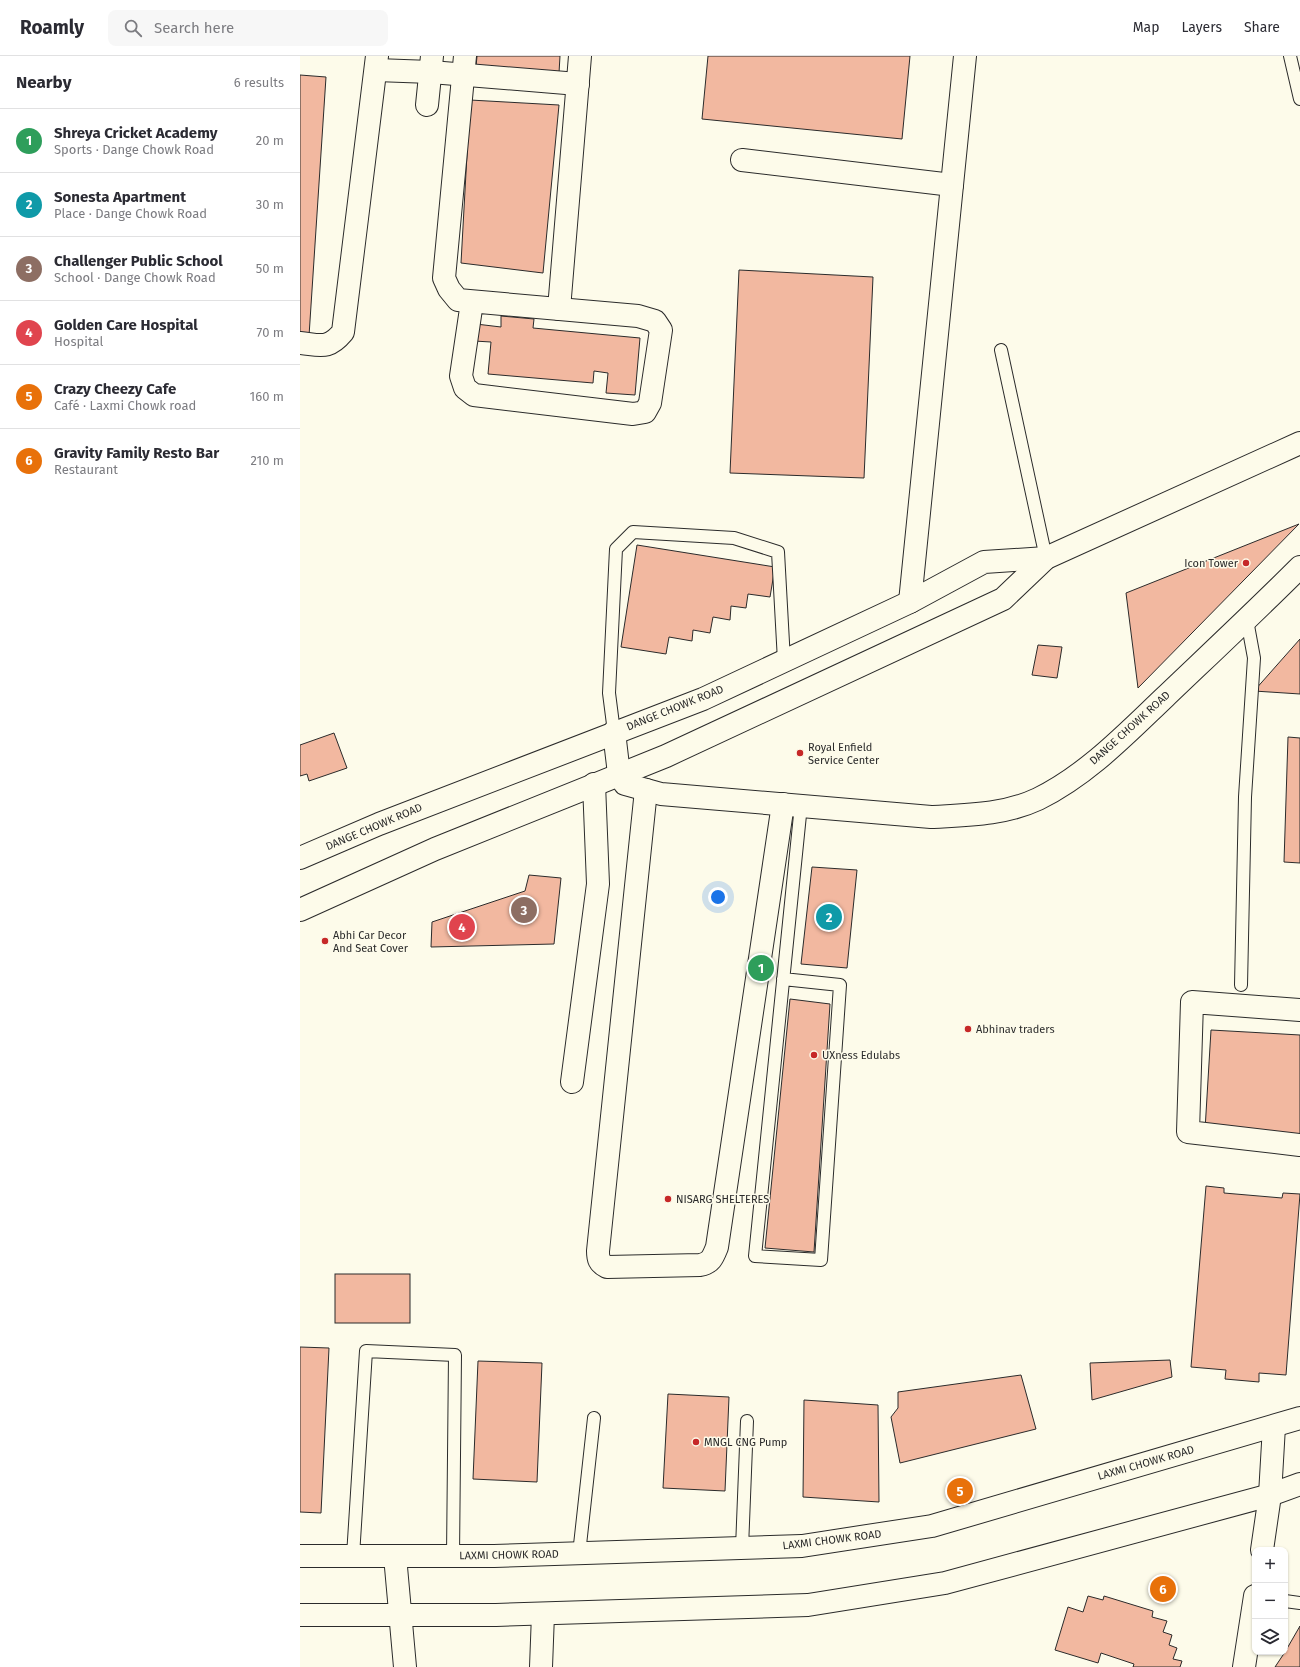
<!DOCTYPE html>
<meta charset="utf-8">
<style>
:root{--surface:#fff;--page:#f7f7f7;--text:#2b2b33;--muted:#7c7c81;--line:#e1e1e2;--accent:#7c3aed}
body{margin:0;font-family:"Fira Sans",sans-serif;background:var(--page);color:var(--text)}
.controls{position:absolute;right:12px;bottom:12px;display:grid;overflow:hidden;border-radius:8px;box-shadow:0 1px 3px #0004}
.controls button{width:36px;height:36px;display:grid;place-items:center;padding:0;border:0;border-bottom:1px solid var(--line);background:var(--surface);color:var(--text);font:20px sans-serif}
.you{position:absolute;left:418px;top:841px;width:14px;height:14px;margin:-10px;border:3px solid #fff;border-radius:50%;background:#1a73e8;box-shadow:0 0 0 6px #1a73e833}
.badge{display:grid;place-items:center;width:26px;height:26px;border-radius:50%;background:var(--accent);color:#fff;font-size:13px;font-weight:700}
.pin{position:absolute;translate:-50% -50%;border:2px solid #fff;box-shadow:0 1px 4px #0006}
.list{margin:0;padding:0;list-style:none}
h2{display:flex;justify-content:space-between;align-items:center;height:52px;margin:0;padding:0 16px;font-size:17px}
h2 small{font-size:13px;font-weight:400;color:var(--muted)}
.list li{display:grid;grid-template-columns:26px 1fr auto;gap:12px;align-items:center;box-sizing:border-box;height:64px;padding:0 16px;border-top:1px solid var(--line)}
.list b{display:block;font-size:15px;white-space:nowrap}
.list p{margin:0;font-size:13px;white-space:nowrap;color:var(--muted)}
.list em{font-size:13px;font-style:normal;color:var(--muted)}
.icon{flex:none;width:22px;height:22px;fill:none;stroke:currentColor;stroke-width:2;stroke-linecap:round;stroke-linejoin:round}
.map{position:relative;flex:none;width:1000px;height:1611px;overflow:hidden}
header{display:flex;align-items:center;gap:24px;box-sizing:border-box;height:56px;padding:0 20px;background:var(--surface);border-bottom:1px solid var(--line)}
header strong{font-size:19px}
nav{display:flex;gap:22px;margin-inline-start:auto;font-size:14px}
.search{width:280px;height:36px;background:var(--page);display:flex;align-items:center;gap:10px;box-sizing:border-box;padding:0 14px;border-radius:8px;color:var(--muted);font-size:15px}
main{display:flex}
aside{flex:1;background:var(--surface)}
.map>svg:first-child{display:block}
.building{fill:#f2b8a0;stroke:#2b2b2b}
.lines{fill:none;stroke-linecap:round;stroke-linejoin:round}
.lane-casing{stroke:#2b2b2b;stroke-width:14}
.street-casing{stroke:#2b2b2b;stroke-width:24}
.secondary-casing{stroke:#2b2b2b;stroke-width:24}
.primary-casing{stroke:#2b2b2b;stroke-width:24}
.lane{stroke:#fdfbea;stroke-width:12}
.street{stroke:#fdfbea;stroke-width:22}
.secondary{stroke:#fdfbea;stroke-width:22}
.primary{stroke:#fdfbea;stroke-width:22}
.poi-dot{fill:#c62828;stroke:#fdfbea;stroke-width:1.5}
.labels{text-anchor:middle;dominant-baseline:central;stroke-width:3;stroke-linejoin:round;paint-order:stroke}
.poi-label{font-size:11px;fill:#2b2b2b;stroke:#fdfbea;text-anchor:start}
.street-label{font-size:11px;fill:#2b2b2b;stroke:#fdfbea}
</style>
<header>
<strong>Roamly</strong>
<div class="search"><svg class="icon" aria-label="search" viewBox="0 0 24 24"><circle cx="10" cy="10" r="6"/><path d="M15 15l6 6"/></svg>Search here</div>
<nav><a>Map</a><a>Layers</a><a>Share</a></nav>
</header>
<main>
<aside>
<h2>Nearby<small>6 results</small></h2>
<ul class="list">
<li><span class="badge" style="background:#2e9e5b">1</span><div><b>Shreya Cricket Academy</b><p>Sports · Dange Chowk Road</p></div><em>20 m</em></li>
<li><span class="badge" style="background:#0f9aa8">2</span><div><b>Sonesta Apartment</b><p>Place · Dange Chowk Road</p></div><em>30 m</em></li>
<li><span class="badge" style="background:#8d6e63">3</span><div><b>Challenger Public School</b><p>School · Dange Chowk Road</p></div><em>50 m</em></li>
<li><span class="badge" style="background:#e0444e">4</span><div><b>Golden Care Hospital</b><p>Hospital</p></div><em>70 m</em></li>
<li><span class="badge" style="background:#e8710a">5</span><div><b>Crazy Cheezy Cafe</b><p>Café · Laxmi Chowk road</p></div><em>160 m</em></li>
<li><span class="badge" style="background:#e8710a">6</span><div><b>Gravity Family Resto Bar</b><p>Restaurant</p></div><em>210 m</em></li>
</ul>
</aside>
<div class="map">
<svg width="1000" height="1611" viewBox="0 0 1000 1611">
<rect width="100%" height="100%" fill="#fdfbea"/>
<!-- building -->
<g class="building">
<polygon points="177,0 260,0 259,17 176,11"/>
<polygon points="408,0 610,0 602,83 402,63"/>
<polygon points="0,19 26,21 9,280 0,280"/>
<polygon points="170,44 259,49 243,217 161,207"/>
<polygon points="439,214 573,221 564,422 430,417"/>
<polygon points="201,260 234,263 233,272 340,282 335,339 306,337 308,317 294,315 293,327 188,318 191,286 174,285 176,268 201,271"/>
<polygon points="999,468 838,632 826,537"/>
<polygon points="337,489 475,511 470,541 448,538 446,552 431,550 430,564 413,561 410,577 393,574 392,585 369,581 366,598 321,591"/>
<polygon points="1000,583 1000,638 954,635"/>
<polygon points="738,589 762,591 757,622 732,619"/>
<polygon points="34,677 47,712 9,725 7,718 0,720 0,689"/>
<polygon points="988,681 1000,682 1000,807 984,806"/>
<polygon points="512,811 557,814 547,912 501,908"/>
<polygon points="229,819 261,822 254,888 131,891 132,866 225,835"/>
<polygon points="490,943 530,948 514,1196 465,1192"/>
<polygon points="911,974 1000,979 1000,1079 905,1074"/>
<polygon points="906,1130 924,1132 924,1137 982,1142 983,1137 1000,1138 986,1319 959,1317 959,1326 925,1323 926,1314 891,1311"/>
<rect x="35" y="1218" width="75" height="49"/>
<polygon points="0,1291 29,1292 21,1457 0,1456"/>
<polygon points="870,1304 872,1321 792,1344 790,1307"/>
<polygon points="178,1305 242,1307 237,1426 173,1423"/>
<polygon points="721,1319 736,1373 600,1407 591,1361 598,1352 598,1336"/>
<polygon points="368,1338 429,1341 425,1435 363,1432"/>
<polygon points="504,1344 578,1349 579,1446 503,1441"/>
<polygon points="788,1540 803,1544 804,1540 853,1555 852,1561 867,1565 863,1576 872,1579 869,1589 877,1592 873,1603 882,1605 880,1611 833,1611 834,1608 801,1597 798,1607 755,1594 768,1551 783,1556"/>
<polygon points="1000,1570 1000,1611 975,1611 985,1596"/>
</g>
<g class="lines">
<defs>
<g id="lane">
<polyline points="990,0 1000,43"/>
<polyline points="701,294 746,502"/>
<polyline points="314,676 309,637 316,493 333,476 434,482 478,496 484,605"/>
<polyline points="483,923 540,929 521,1204 455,1200 496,798 501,749"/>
<polyline points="941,929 945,741 954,602 947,564"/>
<polyline points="442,1492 447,1365"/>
<polyline points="279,1498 294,1362"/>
<polyline points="53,1500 66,1295 155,1299 153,1500"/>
<polyline points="985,1545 1000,1547"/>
</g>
<g id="street">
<polyline points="165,0 144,222 149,233 158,244 338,260 355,265 361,274 350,347 345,356 333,358 174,339 165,332 161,320 172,246"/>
<polyline points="76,14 131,16 278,28"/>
<polyline points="127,49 132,0"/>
<polyline points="442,104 652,129"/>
<polyline points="259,253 280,0"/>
<path d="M0,287C21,289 28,294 43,276L77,0"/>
<polyline points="610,546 665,0"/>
<path d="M314,676L319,718L325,728L361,738L631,761C668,759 704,759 738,743C787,719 826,678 865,641C910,598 956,555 1000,511"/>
<path d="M346,734L298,1195C298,1203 299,1207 307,1211L400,1209C411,1207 413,1201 417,1191L483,748"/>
<polyline points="1000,954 892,946 888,1076 1000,1089"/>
<polyline points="272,1026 298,828 294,728"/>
<polyline points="962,1494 970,1439 974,1370"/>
<polyline points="95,1500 105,1611"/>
<polyline points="241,1611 243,1558"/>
<polyline points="944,1611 955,1540"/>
</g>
<g id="secondary">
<polyline points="0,1500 194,1500 502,1490 632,1470 1000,1362"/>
<polyline points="0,1559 196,1559 508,1549 645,1527 970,1439 1000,1428"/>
</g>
<g id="primary">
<polyline points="0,802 79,768 403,643 610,546 684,506 746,502"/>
<polyline points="0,854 135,793 366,700 703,543 746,502 1000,387"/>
</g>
</defs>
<!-- lane casing -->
<use href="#lane" class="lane-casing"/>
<!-- street casing -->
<use href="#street" class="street-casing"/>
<!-- secondary casing -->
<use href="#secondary" class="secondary-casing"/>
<!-- primary casing -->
<use href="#primary" class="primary-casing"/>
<!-- lane -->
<use href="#lane" class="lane"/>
<!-- street -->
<use href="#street" class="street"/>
<!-- secondary -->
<use href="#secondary" class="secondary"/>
<!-- primary -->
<use href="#primary" class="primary"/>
</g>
<!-- markers -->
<g class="poi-dot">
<circle cx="946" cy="507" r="4"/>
<circle cx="500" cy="697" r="4"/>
<circle cx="25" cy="885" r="4"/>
<circle cx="668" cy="973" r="4"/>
<circle cx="514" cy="999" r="4"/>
<circle cx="368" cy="1143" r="4"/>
<circle cx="396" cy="1386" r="4"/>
</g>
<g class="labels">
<!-- poi labels -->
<g class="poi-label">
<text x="938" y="507" text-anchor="end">Icon Tower</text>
<text x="508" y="691">Royal Enfield<tspan x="508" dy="13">Service Center</tspan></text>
<text x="33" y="879">Abhi Car Decor<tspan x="33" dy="13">And Seat Cover</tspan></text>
<text x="676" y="973">Abhinav traders</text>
<text x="522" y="999">UXness Edulabs</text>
<text x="376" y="1143">NISARG SHELTERES</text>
<text x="404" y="1386">MNGL CNG Pump</text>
</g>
<!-- street labels -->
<g class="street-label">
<text transform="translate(375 652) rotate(-22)">DANGE CHOWK ROAD</text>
<text transform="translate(830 672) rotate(-42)">DANGE CHOWK ROAD</text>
<text transform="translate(74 771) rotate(-23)">DANGE CHOWK ROAD</text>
<text transform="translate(846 1407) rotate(-16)">LAXMI CHOWK ROAD</text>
<text transform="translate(532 1484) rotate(-7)">LAXMI CHOWK ROAD</text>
<text transform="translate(209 1499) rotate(-1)">LAXMI CHOWK ROAD</text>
</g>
</g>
</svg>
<div class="controls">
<button>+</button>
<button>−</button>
<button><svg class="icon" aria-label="layers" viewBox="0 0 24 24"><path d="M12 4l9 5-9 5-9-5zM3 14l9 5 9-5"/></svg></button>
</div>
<div class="you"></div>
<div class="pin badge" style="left:461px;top:912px;background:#2e9e5b">1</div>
<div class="pin badge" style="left:529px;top:861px;background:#0f9aa8">2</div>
<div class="pin badge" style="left:224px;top:854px;background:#8d6e63">3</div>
<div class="pin badge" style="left:162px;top:871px;background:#e0444e">4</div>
<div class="pin badge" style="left:660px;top:1435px;background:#e8710a">5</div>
<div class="pin badge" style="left:863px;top:1533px;background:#e8710a">6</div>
</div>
</main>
